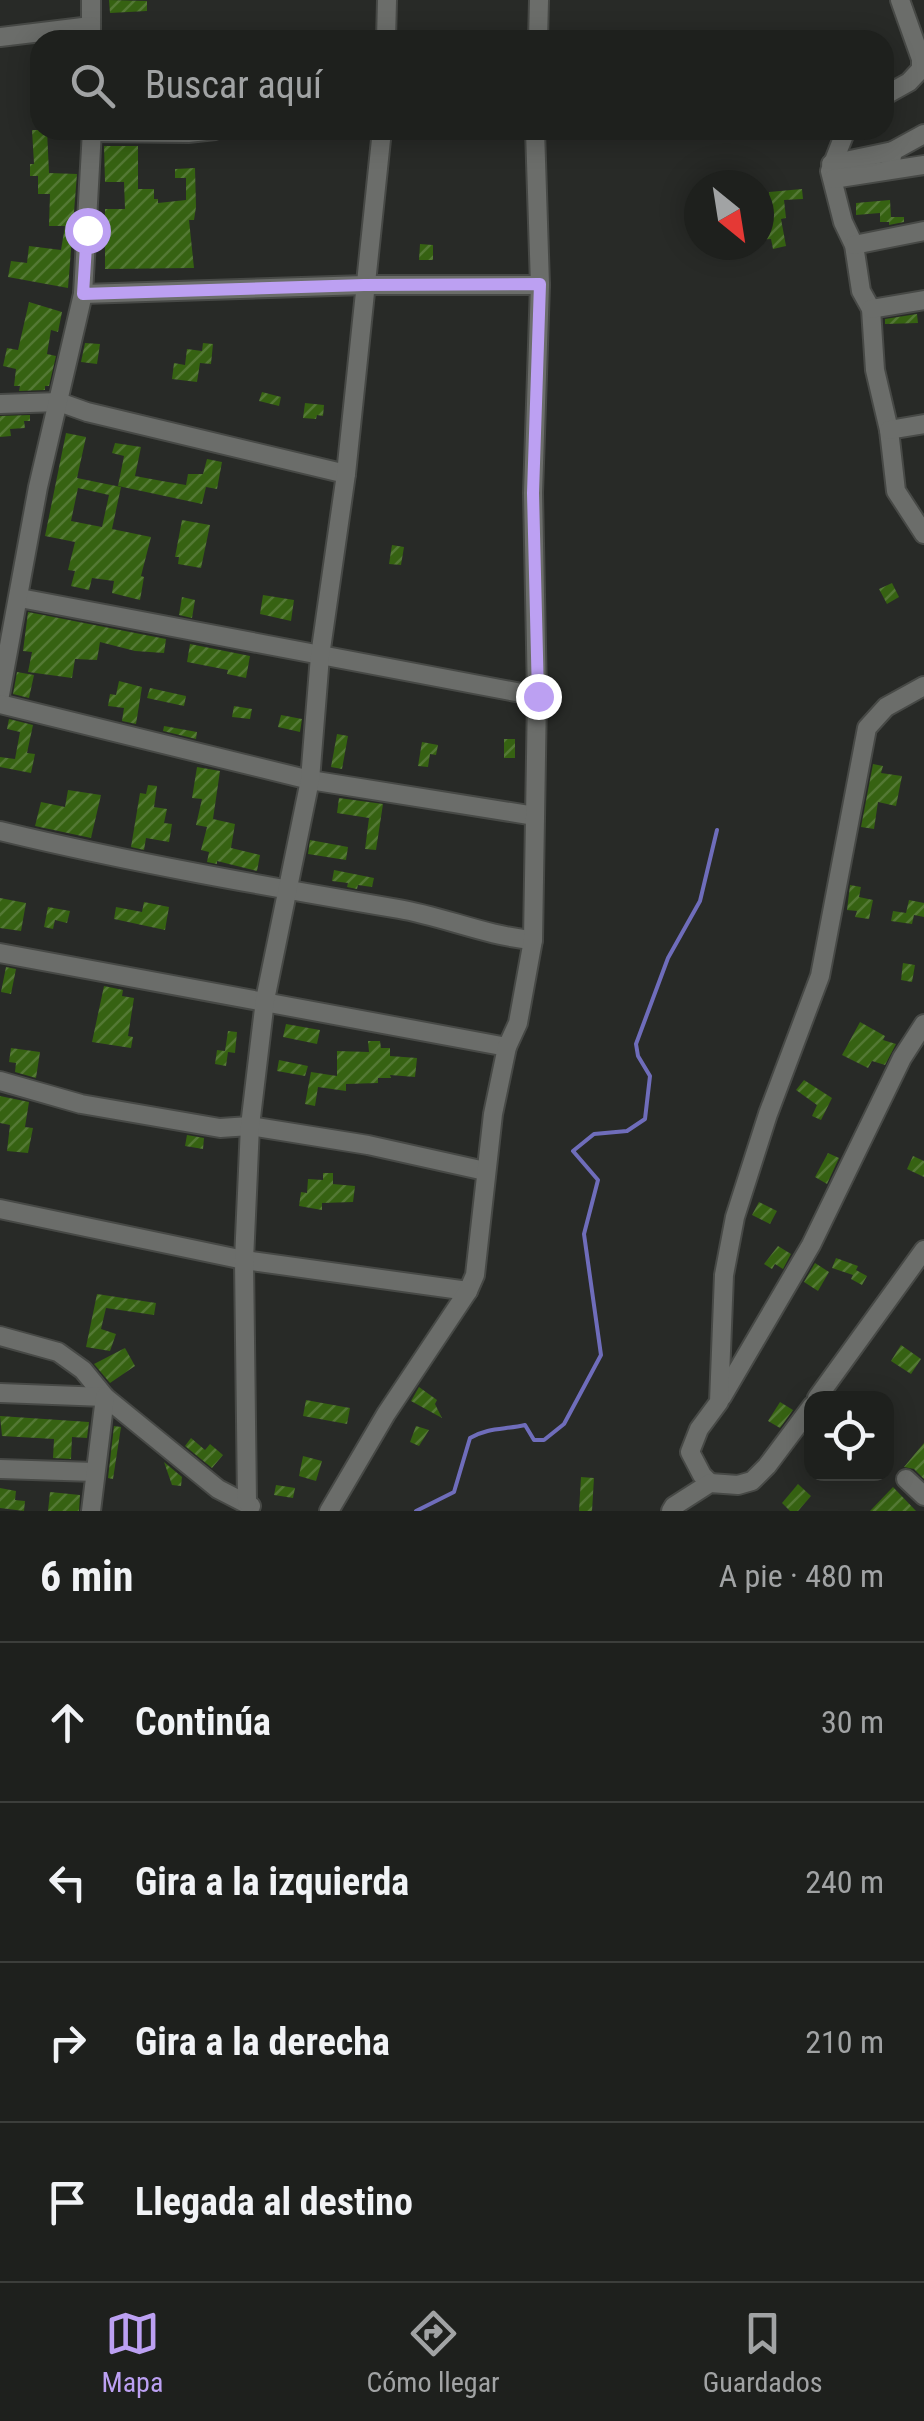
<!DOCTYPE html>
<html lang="es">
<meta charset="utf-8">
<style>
:root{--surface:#1e201d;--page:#2b2d2a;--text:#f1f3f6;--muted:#a1a3a4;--line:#3c3e3b;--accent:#bca0f2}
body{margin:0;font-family:"Roboto Condensed",sans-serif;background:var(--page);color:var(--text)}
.controls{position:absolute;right:30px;bottom:30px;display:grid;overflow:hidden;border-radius:20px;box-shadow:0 5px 25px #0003}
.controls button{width:90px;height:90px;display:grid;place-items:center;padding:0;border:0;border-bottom:2px solid var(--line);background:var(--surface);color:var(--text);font:50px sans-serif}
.compass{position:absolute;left:684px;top:170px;width:90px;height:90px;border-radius:50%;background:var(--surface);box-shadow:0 5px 25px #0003;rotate:150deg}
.stop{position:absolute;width:30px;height:30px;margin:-22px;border:8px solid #bca0f2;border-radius:50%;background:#fff}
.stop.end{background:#bca0f2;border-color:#fff;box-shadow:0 2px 10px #0008}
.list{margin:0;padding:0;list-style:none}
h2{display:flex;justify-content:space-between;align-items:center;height:130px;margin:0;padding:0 40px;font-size:42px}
h2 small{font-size:32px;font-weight:400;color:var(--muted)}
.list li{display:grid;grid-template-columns:65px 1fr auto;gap:30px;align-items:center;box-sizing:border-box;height:160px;padding:0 40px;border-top:2px solid var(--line)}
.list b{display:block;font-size:38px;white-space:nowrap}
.list em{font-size:32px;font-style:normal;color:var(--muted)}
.icon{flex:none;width:55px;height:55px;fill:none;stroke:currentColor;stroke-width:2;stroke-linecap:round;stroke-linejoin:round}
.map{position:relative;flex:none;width:924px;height:1511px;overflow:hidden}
.search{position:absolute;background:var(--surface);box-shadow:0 5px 25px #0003;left:30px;right:30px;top:30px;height:110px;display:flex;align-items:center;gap:25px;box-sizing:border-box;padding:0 35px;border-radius:30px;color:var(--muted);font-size:38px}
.sheet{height:770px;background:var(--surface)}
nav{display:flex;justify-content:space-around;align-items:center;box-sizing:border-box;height:140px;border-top:2px solid var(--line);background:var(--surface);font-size:28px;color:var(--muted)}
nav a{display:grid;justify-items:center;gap:5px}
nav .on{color:var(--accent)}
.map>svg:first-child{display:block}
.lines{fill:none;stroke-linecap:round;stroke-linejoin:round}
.stream{stroke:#6f6dbb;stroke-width:4}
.building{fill:url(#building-hatch);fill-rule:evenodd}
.minor-casing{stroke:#474946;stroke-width:22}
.minor{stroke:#6b6d6a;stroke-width:18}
.route{stroke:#bca0f2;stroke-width:12}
</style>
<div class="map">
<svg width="924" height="1511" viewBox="0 0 924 1511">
<defs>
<pattern id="building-hatch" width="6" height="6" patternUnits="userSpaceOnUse" patternTransform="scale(2.5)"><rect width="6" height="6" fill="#366212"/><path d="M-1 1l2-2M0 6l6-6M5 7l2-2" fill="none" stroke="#547935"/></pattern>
</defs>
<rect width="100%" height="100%" fill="#282a27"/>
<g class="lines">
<!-- stream -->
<path class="stream" d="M416,1511L454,1492L470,1438C489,1427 504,1430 525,1425L534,1440H544L564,1424L601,1355L584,1234L598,1180L573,1151L594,1134L627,1131L645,1119L650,1076L638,1056L636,1044L668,958L700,901L717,830"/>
</g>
<!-- building -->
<g class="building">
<polygon points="109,0 147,1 147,11 110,13"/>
<polygon points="30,86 40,86 40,121 32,121"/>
<polygon points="32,130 47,130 49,173 77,174 68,288 8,277 11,261 27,263 29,246 61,250 65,226 49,226 50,194 38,194 38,176 30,176 30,164 34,164"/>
<polygon points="104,146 138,146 138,189 154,189 154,199 158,199 158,203 186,200 186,178 175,178 175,169 195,168 196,207 194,220 189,220 194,268 105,269 105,209 125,209 124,182 105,182"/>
<polygon points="802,189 803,199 784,200 786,218 781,219 786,246 773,249 771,239 759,240 759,229 771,228 769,192"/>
<polygon points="890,200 891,217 904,217 904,222 889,225 889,222 880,222 880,213 856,215 856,203"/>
<polygon points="420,244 433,245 433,260 419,260"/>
<polygon points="29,302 62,312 58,332 51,330 47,354 56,356 49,386 45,386 45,390 19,391 20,386 14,386 16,369 3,366 7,348 18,350"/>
<polygon points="917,314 918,323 885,324 885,319"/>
<polygon points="85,343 100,344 97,364 81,362"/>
<polygon points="203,343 213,344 211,364 200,363 197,382 172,379 174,363 185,365 187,349 202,351"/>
<polygon points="262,392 281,397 279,406 259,401"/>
<polygon points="305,403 324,405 323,416 317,415 316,419 303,418"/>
<polygon points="30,415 30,421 24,421 25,428 10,429 11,436 0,437 0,416"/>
<path d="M66,433L86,437L77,478L121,487L112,529L151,537L141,576L144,577L140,600L112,593L114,581L92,578L89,590L71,586L75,571L68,570L75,542L45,536ZM78,488L109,495L102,527L71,521Z"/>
<polygon points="115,443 141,447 135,476 162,481 186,485 188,474 203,474 207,459 222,462 217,489 206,487 202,504 118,486 124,456 112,453"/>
<polygon points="182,520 210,525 201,568 178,564 179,557 175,557"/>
<polygon points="392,545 404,547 401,565 389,564"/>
<polygon points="892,583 899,597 887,604 879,589"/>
<polygon points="263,595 294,600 291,621 260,614"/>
<polygon points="182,597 195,600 192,618 179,615"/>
<polygon points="28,612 166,639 164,653 135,651 100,642 97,660 75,659 72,678 28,672 32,652 23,651"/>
<polygon points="190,644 250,656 246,678 227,674 228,670 187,662"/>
<polygon points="17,672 34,675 29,698 13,694"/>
<polygon points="119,681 142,687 136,724 122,721 124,708 108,706 110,694 116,695"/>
<polygon points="150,688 186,696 184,706 147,698"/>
<polygon points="234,706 252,709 250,719 232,717"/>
<polygon points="281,715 302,719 300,732 278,727"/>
<polygon points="9,719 33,725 27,753 35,754 31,773 0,767 0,757 15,759 20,732 7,729"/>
<polygon points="164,726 197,732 196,739 163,731"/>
<polygon points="337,734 348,736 342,769 331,767"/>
<rect x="504" y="739" width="11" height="19"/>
<polygon points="422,742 438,745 436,755 430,754 428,767 418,766"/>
<polygon points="873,764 883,766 881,773 902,776 896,806 878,802 874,829 861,827"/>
<polygon points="197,767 220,771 213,819 235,824 231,848 260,855 257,871 217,861 217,864 207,862 209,852 201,850 207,827 196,825 202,799 192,798"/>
<polygon points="148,785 157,786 154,807 167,809 164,823 172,824 169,842 146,838 144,850 131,847 140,793 146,794"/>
<polygon points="68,790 101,795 91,838 35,826 41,802 65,807"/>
<polygon points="339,798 383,804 376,850 365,849 369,818 337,813"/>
<polygon points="310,840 348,847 346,860 308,854"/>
<polygon points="334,870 374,878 372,887 358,885 357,889 347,887 348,883 332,881"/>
<polygon points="850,885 861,887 859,897 873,900 869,919 855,917 857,911 847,910"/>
<polygon points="0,898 26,903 21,931 0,928"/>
<polygon points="909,900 924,903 924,917 914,915 912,924 891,921 893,911 906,913"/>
<polygon points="144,902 169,907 165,930 114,919 116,907 142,912"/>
<polygon points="48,907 70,911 67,923 55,920 53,929 44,927"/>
<polygon points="903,963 915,965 912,982 901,980"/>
<polygon points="6,967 16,969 11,994 1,992"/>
<polygon points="104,986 123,990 122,996 134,998 128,1036 133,1037 131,1048 92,1042"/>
<polygon points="860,1022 885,1036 883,1040 896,1044 885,1065 872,1061 868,1068 842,1055"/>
<polygon points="286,1024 320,1030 317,1044 283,1037"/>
<polygon points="228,1031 237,1032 235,1053 228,1052 226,1066 215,1064 217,1050 225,1051"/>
<polygon points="368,1041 380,1041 381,1048 390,1048 390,1056 417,1058 415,1077 390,1075 391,1078 378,1078 378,1083 346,1084 346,1091 318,1087 315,1106 305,1104 311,1072 337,1076 337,1051 369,1052"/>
<polygon points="11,1048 40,1052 36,1078 15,1072 16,1063 9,1062"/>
<polygon points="279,1060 308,1066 305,1076 277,1071"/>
<polygon points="804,1080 832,1098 821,1120 812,1116 817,1105 796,1090"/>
<polygon points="0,1096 29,1102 25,1127 33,1128 28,1153 7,1151 10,1125 0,1123"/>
<polygon points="187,1135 204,1138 203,1149 185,1146"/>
<polygon points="828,1153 839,1158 827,1184 815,1177"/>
<polygon points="913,1156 924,1161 924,1177 907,1169"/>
<polygon points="323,1173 333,1173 333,1184 355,1186 353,1202 322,1203 322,1210 299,1206 301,1192 307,1193 308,1179 323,1180"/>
<polygon points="759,1202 777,1211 770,1224 752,1215"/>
<polygon points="778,1246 791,1254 783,1269 775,1264 772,1269 764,1264"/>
<polygon points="836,1258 858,1266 855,1272 856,1270 867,1276 862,1285 851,1279 853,1275 832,1268"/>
<polygon points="815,1263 829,1272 818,1291 804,1282"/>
<polygon points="97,1294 156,1303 154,1315 106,1308 101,1329 116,1334 110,1351 86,1347"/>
<polygon points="901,1345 921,1359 911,1374 891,1361"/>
<polygon points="125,1348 135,1366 110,1383 94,1364"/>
<polygon points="419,1387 437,1400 435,1404 442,1418 411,1401"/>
<polygon points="306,1400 350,1408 347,1424 303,1416"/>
<polygon points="780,1402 793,1410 780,1428 768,1421"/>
<polygon points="0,1416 89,1422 87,1438 72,1437 71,1459 53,1458 54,1439 2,1436"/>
<polygon points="114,1426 121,1427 113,1479 108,1478"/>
<polygon points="416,1426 429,1430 419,1446 410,1442"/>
<polygon points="191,1438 205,1450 210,1444 223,1455 212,1468 185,1446"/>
<polygon points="924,1443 924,1479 914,1469 904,1467"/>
<polygon points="303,1456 322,1461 316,1481 299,1476"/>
<polygon points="164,1462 182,1477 181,1486 172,1485"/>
<polygon points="581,1477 594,1478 592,1511 579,1511"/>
<polygon points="798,1484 811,1496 798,1511 790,1511 782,1503"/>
<polygon points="276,1485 295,1488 293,1498 274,1495"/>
<polygon points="893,1487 916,1511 870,1511"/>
<polygon points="0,1488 16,1491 15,1500 25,1501 24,1511 0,1508"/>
<polygon points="50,1492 80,1495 79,1511 48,1511"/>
</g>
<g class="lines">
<defs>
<g id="minor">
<polyline points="91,0 91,40"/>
<polyline points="0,37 91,26"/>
<polyline points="386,40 387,0"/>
<polyline points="538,40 539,0"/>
<polyline points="884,96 909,82 921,69 921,59 900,0"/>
<polyline points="846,130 830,171 843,222 854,245 861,291 871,309 875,370 889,430 896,491 924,534"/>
<polyline points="92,132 188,133 215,130"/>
<polyline points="891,161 893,151 924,134"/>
<polyline points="831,164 893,151"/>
<polyline points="833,179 924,165"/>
<polyline points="854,245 924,231"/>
<polyline points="83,294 365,285 540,285"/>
<polyline points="871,309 924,300"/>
<polyline points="0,404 59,402 87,412 346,474"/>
<polyline points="889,430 924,424"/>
<polyline points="20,598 537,696"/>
<polyline points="0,695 38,487 83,294 92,130"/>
<polyline points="0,704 310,780 535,816"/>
<path d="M0,831C132,863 265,886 399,909C445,917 486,936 533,940"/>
<polyline points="0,953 507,1047"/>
<polyline points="0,1081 81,1104 220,1128 250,1126 368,1145 485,1171"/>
<polyline points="0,1209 244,1260 468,1291"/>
<polyline points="0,1336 58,1352 83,1370 105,1397 218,1489 251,1506"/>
<polyline points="0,1393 105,1397"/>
<polyline points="722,1397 811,1245 902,1058 924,1024"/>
<polyline points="817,1398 924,1250"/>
<polyline points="0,1469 95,1472"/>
<polyline points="906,1479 924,1496"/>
<polyline points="710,1483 702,1475 690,1452 699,1429 719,1402 724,1275 735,1217 768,1114 820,976 867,728 886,707 924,686"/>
<polyline points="247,1502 244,1260 250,1126 265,1000 310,780 320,656 346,474 382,130"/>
<polyline points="91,1511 105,1397"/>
<polyline points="329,1511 386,1414 468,1291 475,1275 493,1114 507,1047 518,1023 533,940 537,696 533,493 540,285 535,130"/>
<polyline points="671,1511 674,1506 710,1483 738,1485 752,1481 767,1466 812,1406"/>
</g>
</defs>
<!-- minor casing -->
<use href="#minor" class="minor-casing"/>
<!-- minor -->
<use href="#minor" class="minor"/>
</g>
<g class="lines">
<!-- route -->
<polyline class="route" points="87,230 83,294 364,285 540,284 533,493 538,696"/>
</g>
</svg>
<div class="controls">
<button><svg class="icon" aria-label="locate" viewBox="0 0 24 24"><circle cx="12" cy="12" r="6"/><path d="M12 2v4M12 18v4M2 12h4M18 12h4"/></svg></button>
</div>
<svg class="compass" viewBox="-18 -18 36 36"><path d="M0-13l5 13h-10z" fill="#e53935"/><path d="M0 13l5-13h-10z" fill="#a1a3a4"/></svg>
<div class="stop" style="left:87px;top:230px"></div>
<div class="stop end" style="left:538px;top:696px"></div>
<div class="search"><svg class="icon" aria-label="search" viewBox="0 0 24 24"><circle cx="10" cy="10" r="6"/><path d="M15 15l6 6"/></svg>Buscar aquí</div>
</div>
<section class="sheet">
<h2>6 min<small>A pie · 480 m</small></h2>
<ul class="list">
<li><svg class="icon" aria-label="ahead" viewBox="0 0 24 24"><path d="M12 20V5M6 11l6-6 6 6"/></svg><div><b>Continúa</b></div><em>30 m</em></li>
<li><svg class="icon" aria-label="left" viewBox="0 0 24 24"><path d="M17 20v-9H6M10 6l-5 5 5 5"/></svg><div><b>Gira a la izquierda</b></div><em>240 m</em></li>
<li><svg class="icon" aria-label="right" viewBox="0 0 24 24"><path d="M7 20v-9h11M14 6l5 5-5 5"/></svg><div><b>Gira a la derecha</b></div><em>210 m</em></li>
<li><svg class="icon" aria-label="arrive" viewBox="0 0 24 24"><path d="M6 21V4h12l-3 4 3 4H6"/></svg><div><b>Llegada al destino</b></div></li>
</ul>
</section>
<nav>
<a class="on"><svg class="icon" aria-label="map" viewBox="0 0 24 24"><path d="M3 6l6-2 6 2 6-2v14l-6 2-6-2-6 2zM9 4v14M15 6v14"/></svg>Mapa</a>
<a><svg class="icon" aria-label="directions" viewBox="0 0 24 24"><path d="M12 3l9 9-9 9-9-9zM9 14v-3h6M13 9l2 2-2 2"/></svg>Cómo llegar</a>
<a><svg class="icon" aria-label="saved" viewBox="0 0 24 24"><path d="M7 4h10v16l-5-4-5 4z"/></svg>Guardados</a>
</nav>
